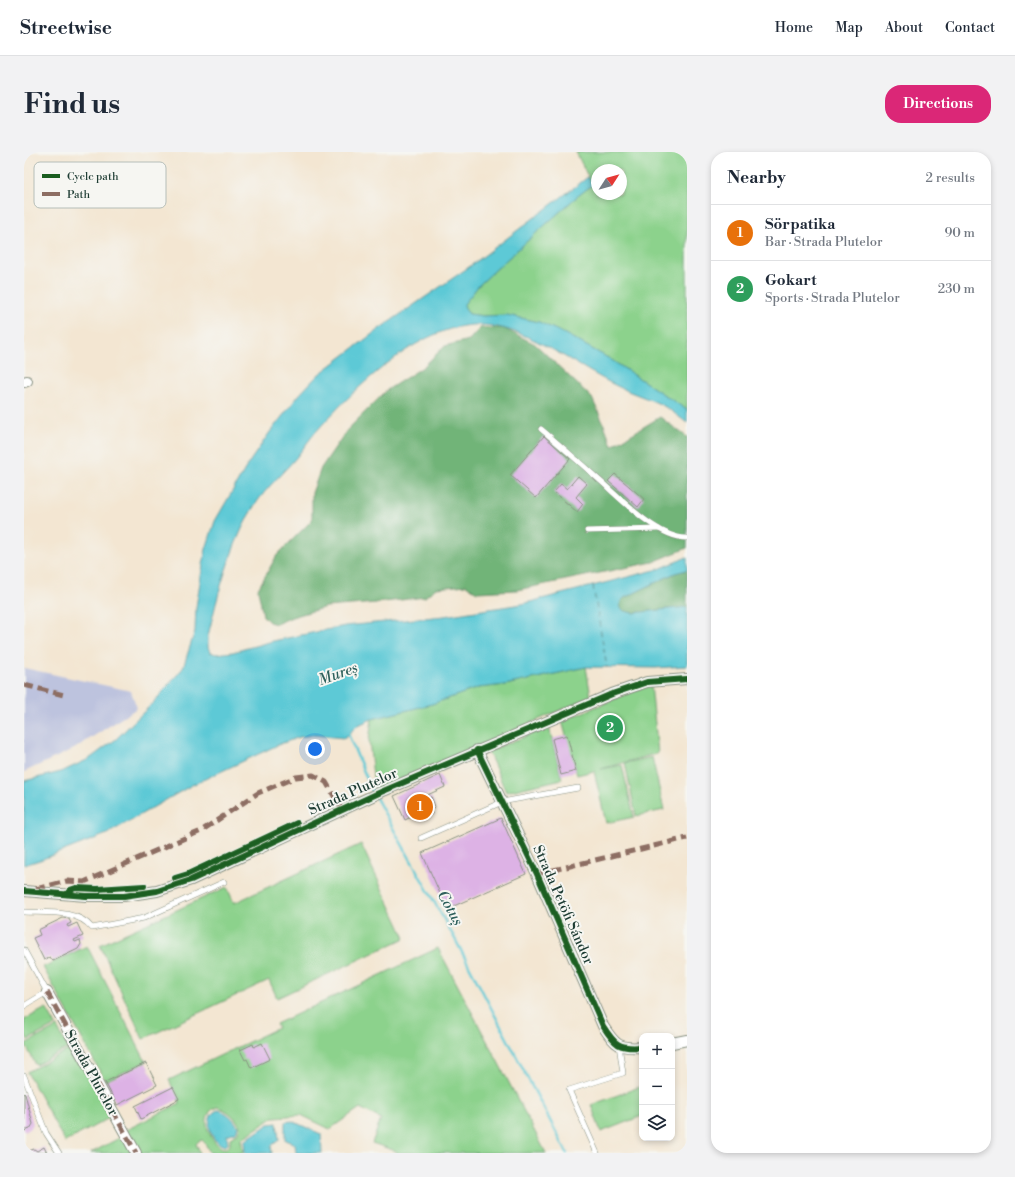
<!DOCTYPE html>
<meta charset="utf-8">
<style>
:root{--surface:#fff;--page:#f2f2f3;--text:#1f2937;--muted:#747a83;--line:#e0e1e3;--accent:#db2777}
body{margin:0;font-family:"Libre Bodoni",serif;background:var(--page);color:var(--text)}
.controls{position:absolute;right:12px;bottom:12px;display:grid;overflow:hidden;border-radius:8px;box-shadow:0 2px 6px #0003}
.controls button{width:36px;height:36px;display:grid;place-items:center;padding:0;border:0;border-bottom:1px solid var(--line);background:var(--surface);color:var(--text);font:20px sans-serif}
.compass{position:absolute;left:567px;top:12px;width:36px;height:36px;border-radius:50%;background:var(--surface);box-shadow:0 2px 6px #0003;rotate:54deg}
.you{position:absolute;left:291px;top:597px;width:14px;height:14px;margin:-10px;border:3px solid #fff;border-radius:50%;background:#1a73e8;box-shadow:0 0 0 6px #1a73e833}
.badge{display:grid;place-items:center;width:26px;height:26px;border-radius:50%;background:var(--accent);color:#fff;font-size:13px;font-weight:700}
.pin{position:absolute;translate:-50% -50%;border:2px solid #fff;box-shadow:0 1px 4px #0006}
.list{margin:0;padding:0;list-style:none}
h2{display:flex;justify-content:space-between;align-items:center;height:52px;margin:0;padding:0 16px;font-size:17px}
h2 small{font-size:13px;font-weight:400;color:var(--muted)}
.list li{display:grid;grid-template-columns:26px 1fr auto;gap:12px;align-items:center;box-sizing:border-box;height:56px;padding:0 16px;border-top:1px solid var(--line)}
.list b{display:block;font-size:15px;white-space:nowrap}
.list p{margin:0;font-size:13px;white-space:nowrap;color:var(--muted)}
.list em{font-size:13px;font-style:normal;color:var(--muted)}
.icon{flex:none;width:22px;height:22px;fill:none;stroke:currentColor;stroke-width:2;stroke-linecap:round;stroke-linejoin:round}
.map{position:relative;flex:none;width:663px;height:1001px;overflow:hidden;border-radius:16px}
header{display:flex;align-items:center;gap:24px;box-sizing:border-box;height:56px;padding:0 20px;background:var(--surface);border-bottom:1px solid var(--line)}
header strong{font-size:19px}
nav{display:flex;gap:22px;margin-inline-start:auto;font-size:14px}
.intro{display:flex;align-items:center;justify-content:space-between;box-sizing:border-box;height:96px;padding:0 24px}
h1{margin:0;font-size:28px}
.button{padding:10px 18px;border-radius:16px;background:var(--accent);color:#fff;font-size:14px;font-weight:700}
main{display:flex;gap:24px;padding:0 24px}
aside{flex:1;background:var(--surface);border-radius:16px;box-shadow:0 2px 6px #0003}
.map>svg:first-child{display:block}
.industrial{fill:#bdc3de}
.green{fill:#8cd28c;stroke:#568860;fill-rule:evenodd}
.forest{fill:#71b478;stroke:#487856}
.water{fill:#5dc9d6;stroke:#3e8385}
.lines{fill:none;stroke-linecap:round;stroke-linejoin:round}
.stream{stroke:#5dc9d6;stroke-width:2.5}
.ferry{stroke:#2e605c;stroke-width:1;stroke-dasharray:5 4;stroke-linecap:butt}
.building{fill:#ddb2e5}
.lane-casing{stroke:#899283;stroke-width:6}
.street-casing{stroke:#899283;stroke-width:12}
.lane{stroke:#fff;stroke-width:5}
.street{stroke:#fff;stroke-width:10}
.quiet{stroke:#8d6e63;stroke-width:5;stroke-dasharray:10 5;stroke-linecap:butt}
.cycleway-casing{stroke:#f6f6f2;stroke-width:8}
.cycleway{stroke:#1b5e20;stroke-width:6}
.labels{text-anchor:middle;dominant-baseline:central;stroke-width:4;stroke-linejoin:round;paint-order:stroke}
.street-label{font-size:14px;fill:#1f3d34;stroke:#f6f6f2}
.water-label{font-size:15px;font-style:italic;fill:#2e605c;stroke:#f6f6f2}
.key{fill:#f6f6f2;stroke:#b6beb9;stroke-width:1}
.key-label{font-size:11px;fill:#1f3d34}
</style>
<header>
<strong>Streetwise</strong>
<nav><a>Home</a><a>Map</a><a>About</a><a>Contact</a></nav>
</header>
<div class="intro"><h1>Find us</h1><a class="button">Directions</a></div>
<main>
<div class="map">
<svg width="663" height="1001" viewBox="0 0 663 1001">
<rect width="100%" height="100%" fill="#f6f6f2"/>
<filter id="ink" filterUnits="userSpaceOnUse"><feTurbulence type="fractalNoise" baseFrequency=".025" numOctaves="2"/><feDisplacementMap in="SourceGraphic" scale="8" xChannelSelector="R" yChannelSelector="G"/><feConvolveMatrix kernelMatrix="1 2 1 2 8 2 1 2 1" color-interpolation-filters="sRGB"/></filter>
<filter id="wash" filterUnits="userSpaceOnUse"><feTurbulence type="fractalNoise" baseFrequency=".012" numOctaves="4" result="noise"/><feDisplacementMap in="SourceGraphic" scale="16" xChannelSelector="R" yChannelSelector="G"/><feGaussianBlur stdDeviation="0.9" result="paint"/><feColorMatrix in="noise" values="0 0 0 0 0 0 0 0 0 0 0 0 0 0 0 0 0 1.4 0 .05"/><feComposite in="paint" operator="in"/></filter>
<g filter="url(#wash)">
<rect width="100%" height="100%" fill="#f3e6d2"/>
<!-- industrial -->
<polygon class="industrial" points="0,516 107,539 113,556 50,597 0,620"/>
<!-- green -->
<g class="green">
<path d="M552,0H663V258L586,207L541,182L515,170L483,163L459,164L445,162L441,157L440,152L455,133L481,109L550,47L568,33ZM573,18H597V42H573Z"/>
<polygon points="562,515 567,545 352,638 350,633 345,588 348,567 408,552 454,536 481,533"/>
<polygon points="624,533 627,533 634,601 577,617 598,613 610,665 582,671 570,619 553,623 538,569"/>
<polygon points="525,575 538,627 482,640 464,599"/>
<polygon points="628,605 640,658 612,664 601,611"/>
<polygon points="337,692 381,786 253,846 245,828 119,887 76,793 203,735 210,751"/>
<polygon points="63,794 122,910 81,929 19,815"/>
<path d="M414,796L522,1001H373L372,999L348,991L357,967L336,956L306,977L277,963L250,965L217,987L219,1001H186L181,991L178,988L175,989L172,992L176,1001H67L101,983L100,979L156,951L145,928L254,876L252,872ZM193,955C203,958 212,965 216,975L213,982L206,986V993L203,996H198C185,989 174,962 193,955Z"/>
<polygon points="22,856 32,873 4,888 0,881 0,868"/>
<polygon points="33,875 44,896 12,913 1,892"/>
<polygon points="50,895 87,965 41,990 3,920"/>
<polygon points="618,934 618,964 577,980 567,953"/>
</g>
<!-- forest -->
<g class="forest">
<polygon points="456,176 479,176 511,192 568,246 581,275 588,294 636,265 663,285 663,396 629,410 493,438 453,440 442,433 412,436 401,445 352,451 302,455 268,465 252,472 245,470 239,464 234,437 253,403 288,368 288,341 297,316 323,278 363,238 399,215 421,194 445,188"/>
<polygon points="663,418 663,455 608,461 600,459 596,455 597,449 600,446 651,421"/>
</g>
<!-- water -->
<g class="water">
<path d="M564,25L568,33L550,47L481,109L455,133L440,152L441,157L445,162L459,164L483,163L515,170L541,182L586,207L663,258V271C655,265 647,258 638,253C624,246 609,242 595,235C554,216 504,175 459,173C400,169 336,232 298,273C288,283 280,296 271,307C256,324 237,341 226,361C205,399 194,442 184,484V495L186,500L192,502L209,500L249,489L321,474L420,464L498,452L635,417L663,405V418L651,421L600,446L597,449L596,455L600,459L609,461L663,455V514L631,516L562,515L481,533L454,536L408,552L348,567L334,573L320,586L289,583L276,585L256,592L168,633L83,682L16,708L0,713V629L37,620L65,607L91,588L130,550L159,516L171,479L172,455L177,424L182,397L191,369L224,312L246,280L275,243L294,223L355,177L445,115Z"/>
<path d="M194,958C203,960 210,967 214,975L212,980L203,983L204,992L202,994C186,993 178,963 194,958Z"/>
<polygon points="268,969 297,982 298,1001 272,1001 271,992 261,988 261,970"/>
<polygon points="253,971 255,988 247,994 248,1001 221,1001 220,989 245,972"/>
</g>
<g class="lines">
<!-- stream -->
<g class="stream">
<polyline points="324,582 349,641"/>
<polyline points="352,646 431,787 543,1001"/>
</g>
<!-- ferry -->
<polyline class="ferry" points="569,434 583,516"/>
</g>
<g id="blocks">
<!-- building -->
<g class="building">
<polygon points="520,284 546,307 512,346 486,323"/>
<polygon points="591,322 620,347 614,355 584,329"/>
<polygon points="554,324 563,332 552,345 559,352 553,360 530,340 537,332 543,337"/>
<polygon points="543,583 552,619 537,623 528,587"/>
<polygon points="416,623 421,635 399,645 400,648 407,645 411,655 406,657 408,662 397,666 395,661 381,668 370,644"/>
<polygon points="477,666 502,722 423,757 398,701"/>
<polygon points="39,766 45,767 47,771 43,773 44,775 53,771 59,784 50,788 51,790 56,788 57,792 54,797 29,809 26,805 20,808 9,786 16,783 14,778"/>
<polygon points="238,891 246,907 227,916 223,907 221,908 216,898 229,892 230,895"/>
<polygon points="122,911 133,933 93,953 81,930"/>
<polygon points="149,935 155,947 117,967 111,954"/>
<polygon points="0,941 1,942 9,972 6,977 0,979"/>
<polygon points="20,995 23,1001 0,1001 10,997 13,999"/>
</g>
</g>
</g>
<g filter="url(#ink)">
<use href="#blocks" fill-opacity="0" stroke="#899283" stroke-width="1"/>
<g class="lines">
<defs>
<g id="lane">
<path d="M517,277C536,293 554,309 573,326C594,344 634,387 663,386"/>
<polyline points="563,379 635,377"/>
<polyline points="397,686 478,650 554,636"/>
<path d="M0,760C22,761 53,757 68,776L120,766L200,730"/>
<polyline points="0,798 23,840 0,854"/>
<polyline points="0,924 22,981 35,1001"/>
<polyline points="573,1001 545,938 599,921 595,893"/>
</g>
<g id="street">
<polyline points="0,230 3,229"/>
<path d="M453,598L513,722L579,874C591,893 595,897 618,895"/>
<polyline points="0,739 62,744 100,744 133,739 167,728 357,640 588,542 623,530 663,527"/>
<polyline points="23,840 112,1001"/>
<polyline points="648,891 663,888"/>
</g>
</defs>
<!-- lane casing -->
<use href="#lane" class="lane-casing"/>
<!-- street casing -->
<use href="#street" class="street-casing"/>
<!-- lane -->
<use href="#lane" class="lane"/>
<!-- street -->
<use href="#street" class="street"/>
<!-- quiet -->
<g class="quiet">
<polyline points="0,533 40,543"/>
<polyline points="513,722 663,686"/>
<polyline points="12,737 43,729 60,730 177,679 234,641 272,625 289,623 302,630 318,658"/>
<polyline points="23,840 112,1001"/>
</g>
<defs>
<g id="cycleway">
<path d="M453,598L513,722L579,874C591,893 595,897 618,895"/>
<polyline points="151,726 164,722 273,671"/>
<polyline points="0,739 62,744 100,744 133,739 167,728 357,640 588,542 623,530 663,527"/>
<polyline points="43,742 46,738 52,736 73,737 120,734"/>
</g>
</defs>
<!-- cycleway casing -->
<use href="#cycleway" class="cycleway-casing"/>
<!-- cycleway -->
<use href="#cycleway" class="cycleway"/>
</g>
</g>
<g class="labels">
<!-- street labels -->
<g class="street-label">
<text transform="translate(329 640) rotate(-24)">Strada Plutelor</text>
<text transform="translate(539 753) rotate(66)">Strada Petöfi Sándor</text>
<text transform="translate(67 921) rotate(61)">Strada Plutelor</text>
</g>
<!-- water labels -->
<g class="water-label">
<text transform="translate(314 522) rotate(-20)">Mureș</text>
<text transform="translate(426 756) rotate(61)">Cotuș</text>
</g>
</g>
<!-- legend -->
<rect x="10" y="10" width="132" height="46" rx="6" class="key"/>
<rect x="18" y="22" width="18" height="4" fill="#1b5e20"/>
<rect x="18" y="40" width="18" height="4" fill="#8d6e63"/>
<g class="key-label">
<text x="43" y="28">Cycle path</text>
<text x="43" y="46">Path</text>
</g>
</svg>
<div class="controls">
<button>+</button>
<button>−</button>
<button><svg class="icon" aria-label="layers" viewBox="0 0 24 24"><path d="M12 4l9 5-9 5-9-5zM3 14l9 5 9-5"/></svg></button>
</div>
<svg class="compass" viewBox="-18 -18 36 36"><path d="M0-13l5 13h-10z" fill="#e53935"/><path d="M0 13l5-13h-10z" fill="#747a83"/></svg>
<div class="you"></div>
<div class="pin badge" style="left:396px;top:655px;background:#e8710a">1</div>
<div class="pin badge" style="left:586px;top:576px;background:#2e9e5b">2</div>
</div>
<aside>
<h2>Nearby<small>2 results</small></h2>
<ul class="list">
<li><span class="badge" style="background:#e8710a">1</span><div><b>Sörpatika</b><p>Bar · Strada Plutelor</p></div><em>90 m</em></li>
<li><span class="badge" style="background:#2e9e5b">2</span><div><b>Gokart</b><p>Sports · Strada Plutelor</p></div><em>230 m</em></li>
</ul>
</aside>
</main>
